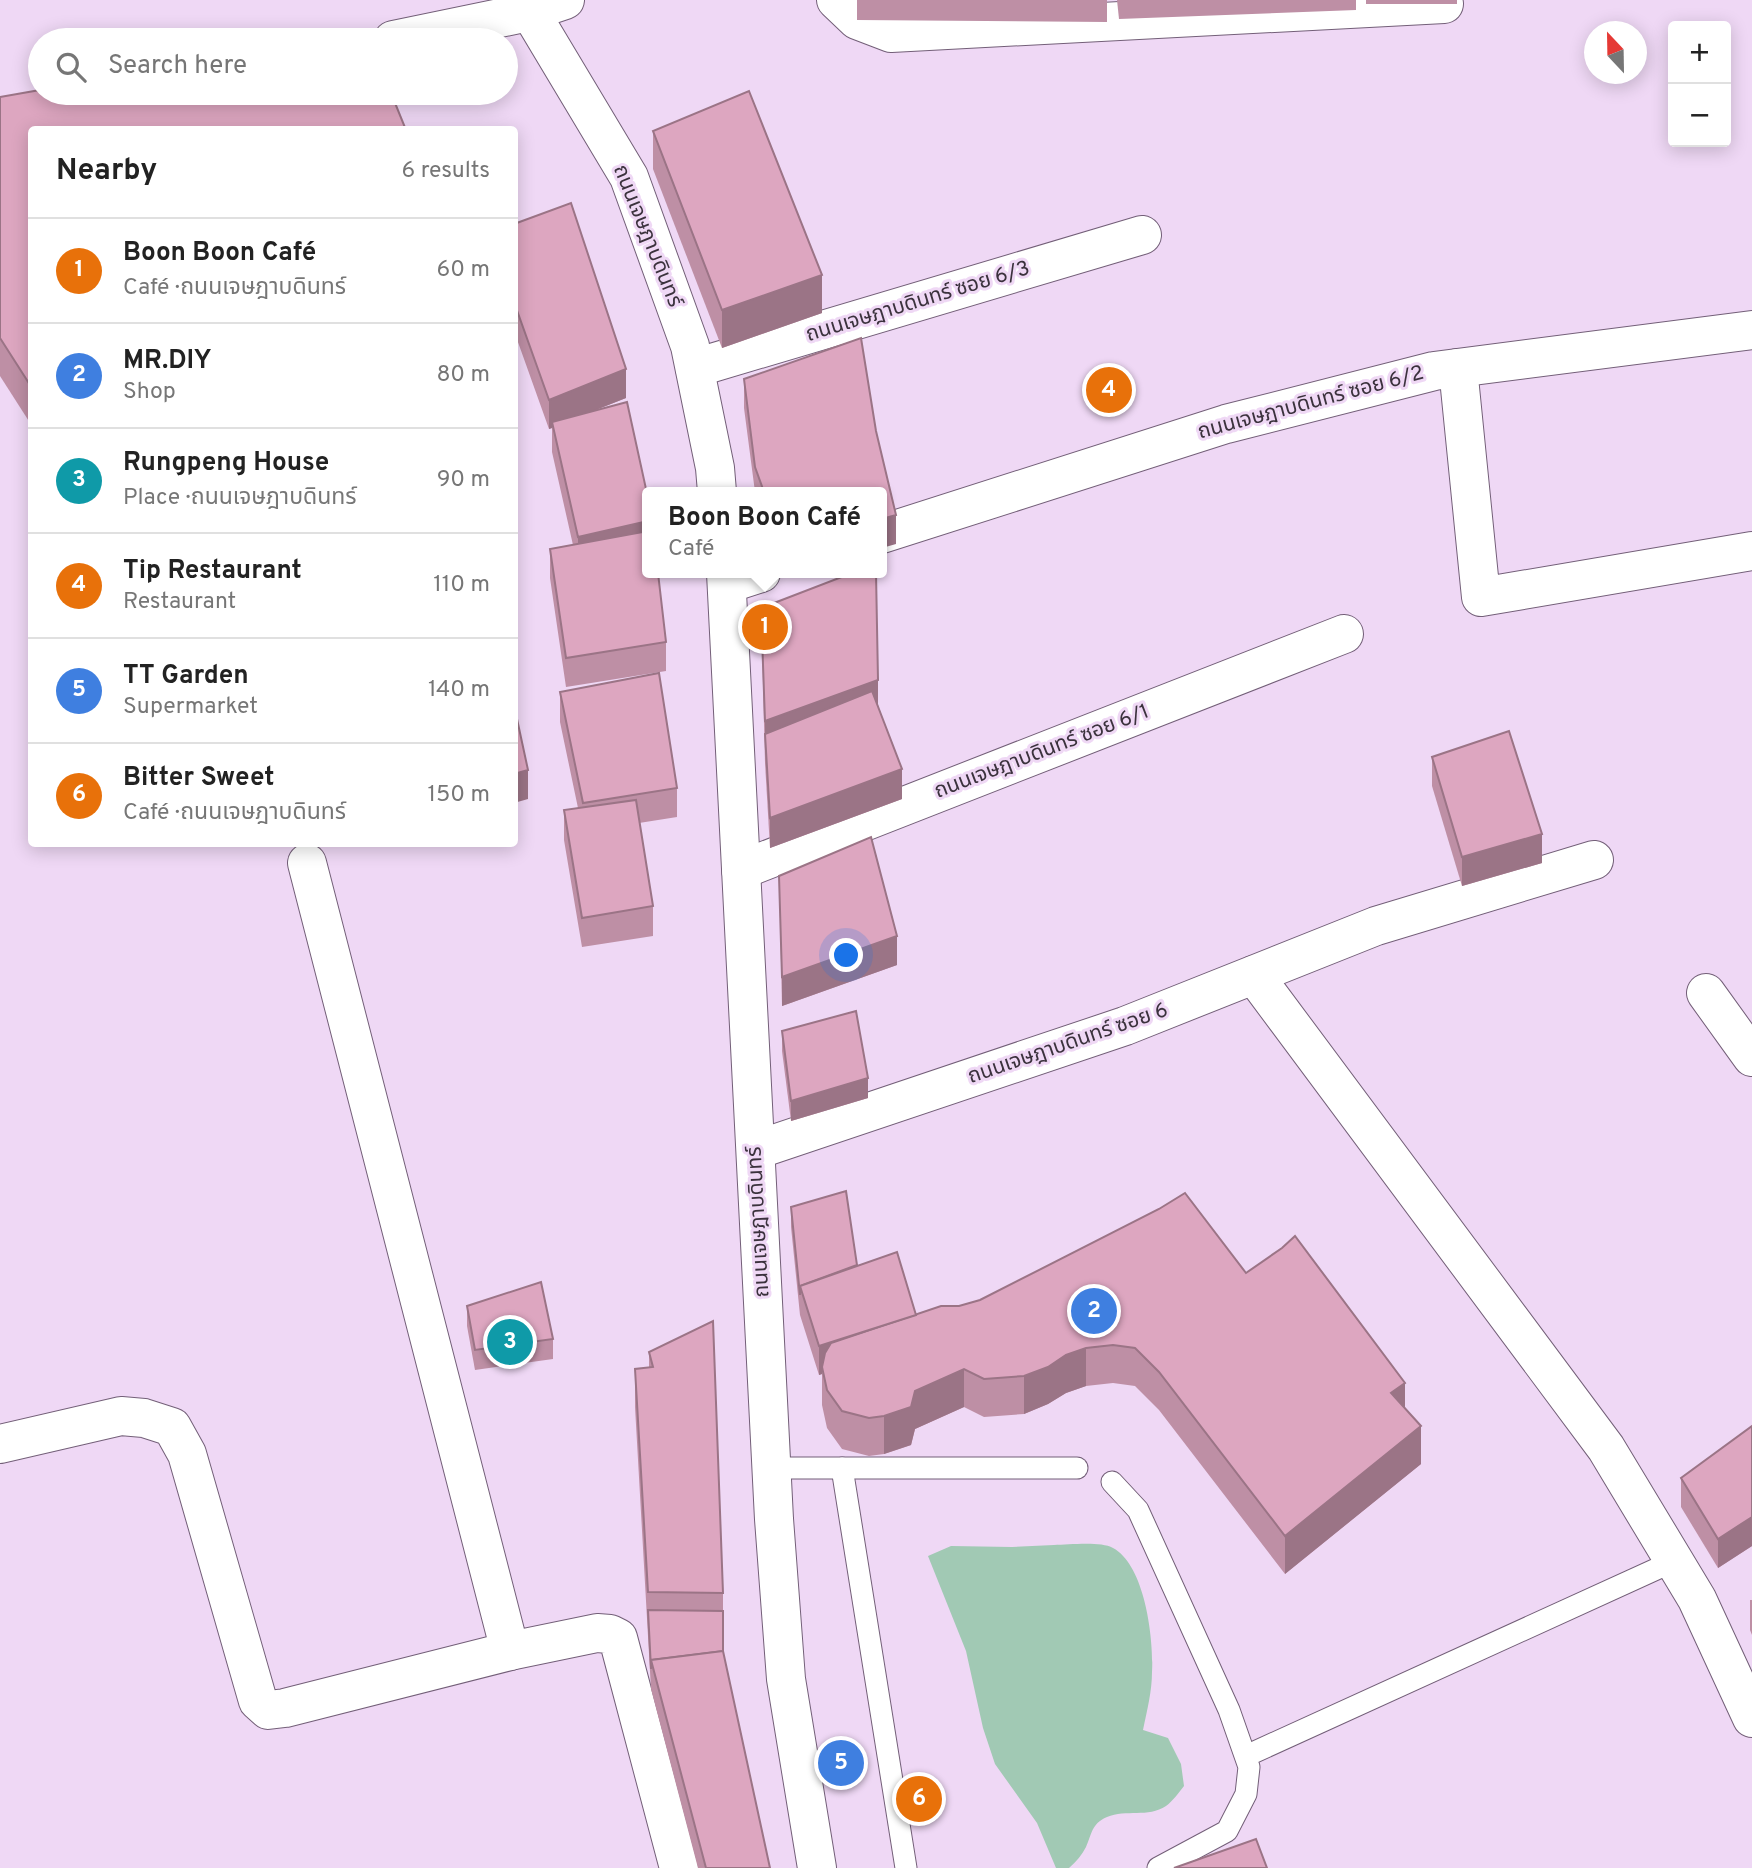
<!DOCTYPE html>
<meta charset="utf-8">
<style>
:root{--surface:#fff;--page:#f6f6f6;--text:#222;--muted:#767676;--line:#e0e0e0;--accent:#0f766e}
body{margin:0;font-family:Overpass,"Noto Sans Thai",sans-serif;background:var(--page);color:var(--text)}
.controls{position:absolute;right:21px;top:21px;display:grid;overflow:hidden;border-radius:7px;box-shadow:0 4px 18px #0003}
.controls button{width:63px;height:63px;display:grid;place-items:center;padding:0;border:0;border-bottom:2px solid var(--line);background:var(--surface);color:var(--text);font:35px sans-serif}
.compass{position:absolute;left:1584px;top:21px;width:63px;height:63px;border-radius:50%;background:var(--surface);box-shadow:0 4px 18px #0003;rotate:338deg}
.you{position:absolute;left:847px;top:956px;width:24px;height:24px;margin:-18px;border:5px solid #fff;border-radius:50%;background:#1a73e8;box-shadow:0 0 0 10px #1a73e833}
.badge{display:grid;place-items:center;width:46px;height:46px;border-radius:50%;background:var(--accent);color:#fff;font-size:23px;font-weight:700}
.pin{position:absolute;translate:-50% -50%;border:4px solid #fff;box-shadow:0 2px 7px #0006}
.popup{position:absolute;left:642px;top:487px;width:245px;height:91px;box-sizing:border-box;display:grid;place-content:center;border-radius:7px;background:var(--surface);filter:drop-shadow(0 2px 5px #0005);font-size:23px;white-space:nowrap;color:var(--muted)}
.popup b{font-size:26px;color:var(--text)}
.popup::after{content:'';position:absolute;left:50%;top:100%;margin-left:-14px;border:14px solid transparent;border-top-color:var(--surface)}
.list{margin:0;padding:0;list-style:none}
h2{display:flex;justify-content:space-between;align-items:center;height:91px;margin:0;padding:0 28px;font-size:30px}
h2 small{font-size:23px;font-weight:400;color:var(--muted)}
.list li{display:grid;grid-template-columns:46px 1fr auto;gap:21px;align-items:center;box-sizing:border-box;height:105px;padding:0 28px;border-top:2px solid var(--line)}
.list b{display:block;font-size:26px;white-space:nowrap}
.list p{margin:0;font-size:23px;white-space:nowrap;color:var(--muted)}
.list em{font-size:23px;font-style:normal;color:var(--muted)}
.icon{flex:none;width:38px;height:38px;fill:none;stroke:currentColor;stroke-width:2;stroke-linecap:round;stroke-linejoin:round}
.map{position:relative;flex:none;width:1752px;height:1868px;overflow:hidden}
.search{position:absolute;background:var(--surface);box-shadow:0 4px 18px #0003;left:28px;top:28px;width:490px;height:77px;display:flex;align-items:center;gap:18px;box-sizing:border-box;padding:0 24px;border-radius:38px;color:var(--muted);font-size:26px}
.panel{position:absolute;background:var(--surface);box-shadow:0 4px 18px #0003;left:28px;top:126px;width:490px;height:721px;border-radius:7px}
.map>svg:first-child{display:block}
.green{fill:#a1c9b4}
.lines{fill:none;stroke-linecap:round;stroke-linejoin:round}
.lane-casing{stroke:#735f78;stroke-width:23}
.street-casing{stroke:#735f78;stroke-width:40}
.secondary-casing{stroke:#735f78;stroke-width:40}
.lane{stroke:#fff;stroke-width:21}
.street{stroke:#fff;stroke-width:38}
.secondary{stroke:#fff;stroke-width:38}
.wall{fill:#be8fa5}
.shaded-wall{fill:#9b7486}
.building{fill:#dda6c0;stroke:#9b7486;stroke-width:2}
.labels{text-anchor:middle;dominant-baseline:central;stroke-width:6;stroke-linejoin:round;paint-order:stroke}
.street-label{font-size:21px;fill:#3b323d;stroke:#efd8f5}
</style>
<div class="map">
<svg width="1752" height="1868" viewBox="0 0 1752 1868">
<rect width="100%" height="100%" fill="#efd8f5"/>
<!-- green -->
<path class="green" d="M1054,1545C1069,1545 1100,1541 1113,1548C1145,1565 1154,1639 1152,1672C1152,1691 1147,1711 1143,1730L1168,1738L1181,1764L1184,1786C1179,1792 1173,1801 1166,1806C1148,1818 1126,1809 1107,1817C1091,1824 1092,1834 1086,1847C1082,1855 1076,1862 1069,1868H1056L1037,1823L995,1764L983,1728L966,1651L928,1556L951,1546L1012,1547Z"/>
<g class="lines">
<defs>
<g id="lane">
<polyline points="771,1468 1077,1468"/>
<polyline points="842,1468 906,1868"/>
<polyline points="1112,1482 1138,1510 1229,1710 1249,1767 1246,1794 1227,1831 1158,1868"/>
<polyline points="1246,1756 1674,1561"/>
</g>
<g id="street">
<polyline points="836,0 857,20 891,33 1444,4"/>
<polyline points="393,40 529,12 565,0"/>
<polyline points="695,368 1142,235"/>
<polyline points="1458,368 1481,597 1752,551"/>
<polyline points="882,534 1226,424 1434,371 1752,330"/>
<polyline points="727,584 761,573"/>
<polyline points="307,863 510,1651 597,1633 610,1634 618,1638 679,1868"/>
<polyline points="741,870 1344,634"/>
<polyline points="1254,975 1606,1448 1697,1599 1752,1718"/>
<polyline points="1706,993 1752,1057"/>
<polyline points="756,1150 1125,1026 1376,926 1594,860"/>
<polyline points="0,1444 121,1416 144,1418 172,1427 187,1454 258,1701 268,1710 285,1708 510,1651"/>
</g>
<g id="secondary">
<polyline points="523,0 629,177 690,346 715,468 717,492"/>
<polyline points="726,573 774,1519 786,1679 817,1868"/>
</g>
</defs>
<!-- lane casing -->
<use href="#lane" class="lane-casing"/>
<!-- street casing -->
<use href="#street" class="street-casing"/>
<!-- secondary casing -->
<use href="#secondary" class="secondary-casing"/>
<!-- lane -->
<use href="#lane" class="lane"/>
<!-- street -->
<use href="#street" class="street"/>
<!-- secondary -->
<use href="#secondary" class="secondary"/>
</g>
<!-- wall -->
<g class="wall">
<polygon points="857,0 1107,0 1107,22 857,20"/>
<polygon points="1117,0 1356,0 1356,10 1119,19"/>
<rect x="1366" y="0" width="91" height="4"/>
<polygon points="0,97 32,130 32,426 0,376"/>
<polygon points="653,131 822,313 722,348 653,169"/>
<polygon points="514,224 626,398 593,411 666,642 666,671 566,687 550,578 550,549 573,545 552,452 552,428 549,429 514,331"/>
<polygon points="744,379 876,431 896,544 882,492 755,492 744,408"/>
<polygon points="761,608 878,705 902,799 770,848 765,763"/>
<polygon points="560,692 677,788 677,817 639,823 653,906 653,936 582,947 564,840 564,810 578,808 560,722"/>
<polygon points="1432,757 1542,863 1462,886 1432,786"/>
<polygon points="779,876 897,965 782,1006"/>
<polygon points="782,1031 868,1098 791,1121 782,1051"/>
<polygon points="791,1207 916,1315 959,1306 1246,1273 1405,1408 1421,1464 1285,1574 1159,1410 1135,1386 1113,1383 1086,1386 1066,1393 1048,1404 1024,1414 984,1417 964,1407 915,1429 911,1445 884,1454 869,1456 842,1449 827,1428 822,1405 822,1374 819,1375 800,1315 791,1227"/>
<polygon points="467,1306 553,1339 553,1359 475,1370 467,1326"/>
<polygon points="649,1352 723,1593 723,1652 770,1868 698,1868 651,1689 635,1407 635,1369 649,1368"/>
<polygon points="1752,1426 1752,1546 1718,1568 1681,1507 1681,1478"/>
<polygon points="1750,1600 1752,1600 1752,1635 1750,1630"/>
</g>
<!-- shaded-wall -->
<g class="shaded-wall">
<polygon points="822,275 822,313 722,348 722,310"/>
<polygon points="626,369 626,398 553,427 552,422 552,428 549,429 549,400"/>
<polygon points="896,515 896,544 882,548 882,519"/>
<polygon points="648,521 648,551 578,566 578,537"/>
<polygon points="783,573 794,573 783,576"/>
<polygon points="878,680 878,709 765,734 765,750 765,721"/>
<polygon points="902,769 902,799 770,848 770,818"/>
<polygon points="528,770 528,799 514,803 514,774"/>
<polygon points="1542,834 1542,863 1462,886 1462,857"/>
<polygon points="897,936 897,965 782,1006 782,977"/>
<polygon points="868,1078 868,1098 791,1121 791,1101"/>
<polygon points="916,1315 822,1367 822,1374 819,1375 819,1346"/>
<polygon points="1086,1348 1086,1386 1066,1393 1048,1404 1024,1414 1024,1376 1066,1355"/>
<polygon points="964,1369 964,1407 915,1429 911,1445 884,1454 884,1416 915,1391"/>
<polygon points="1405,1383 1405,1421 1391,1393"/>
<polygon points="1421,1426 1421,1464 1285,1574 1285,1536"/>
<polygon points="1752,1517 1752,1546 1718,1568 1718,1539"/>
</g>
<!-- building -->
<g class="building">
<polygon points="367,34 369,40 329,40"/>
<polygon points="40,90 40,93 391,93 406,130 32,130 32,388 0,338 0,97"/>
<polygon points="749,91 822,275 722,310 653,131"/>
<polygon points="571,203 626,369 549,400 514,302 514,224"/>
<polygon points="861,338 876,431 896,515 882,519 882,492 764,492 755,467 744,379"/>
<polygon points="627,402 648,498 648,521 578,537 552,422"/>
<polygon points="648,531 648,573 658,573 666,642 566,658 550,549"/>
<polygon points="852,573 876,573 878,680 765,721 761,608"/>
<polygon points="659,673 677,788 583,803 560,692"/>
<polygon points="872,691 902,769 770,818 765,734"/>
<polygon points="514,705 528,770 514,774"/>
<polygon points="1509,731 1542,834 1462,857 1432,757"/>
<polygon points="636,800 653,906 582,918 564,810"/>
<polygon points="871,837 897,936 782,977 779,876"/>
<polygon points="856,1011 868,1078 791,1101 782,1031"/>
<polygon points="846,1191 857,1265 800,1286 800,1295 791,1207"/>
<polygon points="1185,1193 1246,1273 1282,1248 1295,1236 1405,1383 1391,1393 1421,1426 1285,1536 1159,1372 1135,1348 1113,1345 1086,1348 1066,1355 1048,1367 1024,1376 984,1379 964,1369 915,1391 911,1407 884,1416 869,1418 842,1411 827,1390 822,1367 825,1353 831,1343 941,1306 959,1306 980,1300 1159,1209"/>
<polygon points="897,1252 916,1315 819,1346 800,1286"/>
<polygon points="541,1282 553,1339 475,1350 467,1306"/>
<polygon points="713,1321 723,1593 648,1592 635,1369 653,1367 649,1352"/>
<polygon points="1752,1426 1752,1517 1718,1539 1681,1478"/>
<polygon points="648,1610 723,1611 723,1651 651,1660 651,1669"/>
<polygon points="723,1651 770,1868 706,1868 651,1660"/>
<polygon points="1256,1839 1267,1868 1174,1868"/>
</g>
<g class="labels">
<!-- street labels -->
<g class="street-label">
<text transform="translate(647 236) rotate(68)">ถนนเจษฎาบดินทร์</text>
<text transform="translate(918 302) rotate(-17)">ถนนเจษฎาบดินทร์ ซอย 6/3</text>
<text transform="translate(1311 403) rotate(-15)">ถนนเจษฎาบดินทร์ ซอย 6/2</text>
<text transform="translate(1042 752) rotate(-21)">ถนนเจษฎาบดินทร์ ซอย 6/1</text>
<text transform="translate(1068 1044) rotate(-19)">ถนนเจษฎาบดินทร์ ซอย 6</text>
<text transform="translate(759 1222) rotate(-93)">ถนนเจษฎาบดินทร์</text>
</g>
</g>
</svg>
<div class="controls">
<button>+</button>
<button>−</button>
</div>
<svg class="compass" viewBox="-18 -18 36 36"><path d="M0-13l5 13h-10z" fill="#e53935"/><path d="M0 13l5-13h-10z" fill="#767676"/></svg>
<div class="you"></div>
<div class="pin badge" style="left:765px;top:627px;background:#e8710a">1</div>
<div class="popup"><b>Boon Boon Café</b>Café</div>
<div class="pin badge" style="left:1094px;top:1311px;background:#3f7fe0">2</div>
<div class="pin badge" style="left:510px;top:1342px;background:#0f9aa8">3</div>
<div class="pin badge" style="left:1109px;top:390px;background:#e8710a">4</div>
<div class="pin badge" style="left:841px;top:1763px;background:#3f7fe0">5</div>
<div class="pin badge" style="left:919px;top:1799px;background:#e8710a">6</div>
<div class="search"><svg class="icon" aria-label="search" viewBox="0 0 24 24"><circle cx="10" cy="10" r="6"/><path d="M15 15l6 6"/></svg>Search here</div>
<section class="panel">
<h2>Nearby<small>6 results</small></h2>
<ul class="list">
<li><span class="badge" style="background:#e8710a">1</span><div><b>Boon Boon Café</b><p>Café · ถนนเจษฎาบดินทร์</p></div><em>60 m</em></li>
<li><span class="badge" style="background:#3f7fe0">2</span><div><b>MR.DIY</b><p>Shop</p></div><em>80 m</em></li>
<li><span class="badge" style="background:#0f9aa8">3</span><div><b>Rungpeng House</b><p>Place · ถนนเจษฎาบดินทร์</p></div><em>90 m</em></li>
<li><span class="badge" style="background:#e8710a">4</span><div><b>Tip Restaurant</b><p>Restaurant</p></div><em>110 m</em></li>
<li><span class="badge" style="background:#3f7fe0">5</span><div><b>TT Garden</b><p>Supermarket</p></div><em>140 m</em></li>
<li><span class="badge" style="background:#e8710a">6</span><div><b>Bitter Sweet</b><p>Café · ถนนเจษฎาบดินทร์</p></div><em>150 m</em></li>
</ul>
</section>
</div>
